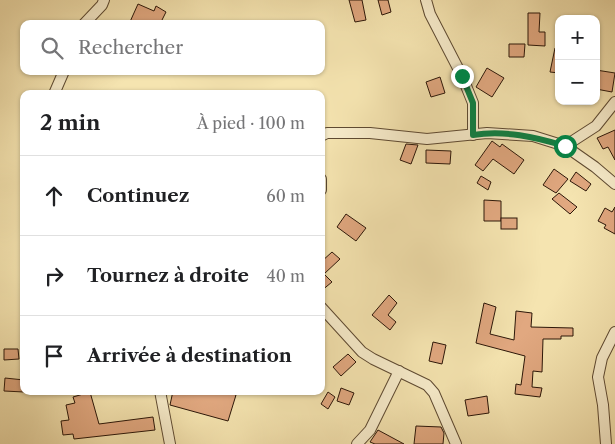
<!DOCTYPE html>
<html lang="fr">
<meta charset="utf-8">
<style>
:root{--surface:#fff;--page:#f2f2f2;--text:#202124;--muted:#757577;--line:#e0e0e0}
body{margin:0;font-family:"Libre Caslon Text",serif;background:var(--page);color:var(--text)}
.controls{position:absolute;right:15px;top:15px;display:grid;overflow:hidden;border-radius:10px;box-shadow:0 1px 4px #0004}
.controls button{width:45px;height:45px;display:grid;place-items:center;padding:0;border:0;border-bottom:1px solid var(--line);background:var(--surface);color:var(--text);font:25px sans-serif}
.stop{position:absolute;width:15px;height:15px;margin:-11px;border:4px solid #0b8043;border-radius:50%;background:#fff}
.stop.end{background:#0b8043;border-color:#fff;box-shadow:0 1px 5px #0008}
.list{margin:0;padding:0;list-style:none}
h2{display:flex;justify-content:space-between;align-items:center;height:65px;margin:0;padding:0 20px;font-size:21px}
h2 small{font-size:16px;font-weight:400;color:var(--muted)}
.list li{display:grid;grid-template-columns:32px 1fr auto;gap:15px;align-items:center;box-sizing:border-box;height:80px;padding:0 20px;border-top:1px solid var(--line)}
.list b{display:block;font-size:19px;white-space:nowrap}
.list em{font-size:16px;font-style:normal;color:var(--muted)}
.icon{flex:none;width:28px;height:28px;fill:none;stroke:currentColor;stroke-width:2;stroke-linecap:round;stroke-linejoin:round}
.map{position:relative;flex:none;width:615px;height:444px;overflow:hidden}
.search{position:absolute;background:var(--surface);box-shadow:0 1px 4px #0004;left:20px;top:20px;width:305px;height:55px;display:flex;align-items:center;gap:12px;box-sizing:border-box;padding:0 18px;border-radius:10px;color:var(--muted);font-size:19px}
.panel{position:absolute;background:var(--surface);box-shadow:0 1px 4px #0004;left:20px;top:90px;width:305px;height:305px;border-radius:10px}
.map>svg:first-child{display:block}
.building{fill:#e1a880;stroke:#2b1608}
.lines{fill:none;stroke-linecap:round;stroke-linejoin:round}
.minor-casing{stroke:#5e4a32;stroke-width:12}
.minor{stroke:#f8edcc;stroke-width:10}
.route{stroke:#0b8043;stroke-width:6}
</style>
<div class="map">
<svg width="615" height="444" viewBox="0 0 615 444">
<rect width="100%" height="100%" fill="#f5e4b0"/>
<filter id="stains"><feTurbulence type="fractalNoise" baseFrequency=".004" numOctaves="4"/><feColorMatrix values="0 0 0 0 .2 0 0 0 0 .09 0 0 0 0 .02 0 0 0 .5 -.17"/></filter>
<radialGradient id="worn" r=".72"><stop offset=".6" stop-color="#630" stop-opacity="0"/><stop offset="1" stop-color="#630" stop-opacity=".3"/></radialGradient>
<!-- building -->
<g class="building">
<polygon points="349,0 362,0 366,20 355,22"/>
<polygon points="378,0 388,0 391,12 382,15"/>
<polygon points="138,4 154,11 156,6 166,12 160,24 129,24"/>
<polygon points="528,13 540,13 539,32 545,32 545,46 528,45"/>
<polygon points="509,44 525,44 524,57 509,57"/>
<polygon points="555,48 559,49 559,73 550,72"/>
<polygon points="487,68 504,78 492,97 476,87"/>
<polygon points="596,70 615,73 612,92 596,89"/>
<polygon points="440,77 445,93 431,97 426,82"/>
<polygon points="615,130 615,160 608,147 603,149 597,138"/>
<polygon points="492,141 500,147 502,144 524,160 514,174 493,159 483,171 475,165"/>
<polygon points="406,144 418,145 411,164 400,160"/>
<polygon points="426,150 451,151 450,164 426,163"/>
<polygon points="554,169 568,179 556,193 543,185"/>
<polygon points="576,172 591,184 586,191 570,181"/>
<polygon points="481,176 491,182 488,190 477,183"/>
<polygon points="559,193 577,207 570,214 552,199"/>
<polygon points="484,200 501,201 501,221 484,221"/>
<polygon points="615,207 615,234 604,228 606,225 598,221 605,208 612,212"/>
<polygon points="346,214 366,228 356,241 337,227"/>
<rect x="501" y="218" width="16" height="11"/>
<polygon points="332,252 340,259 324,274 332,282 321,291 321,262"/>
<polygon points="389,295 397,303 388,315 396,322 390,330 372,315"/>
<polygon points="484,303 496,307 490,334 514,340 516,311 532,313 531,327 573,328 573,336 561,336 561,339 543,339 542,372 533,371 532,387 542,388 540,397 515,394 516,384 521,385 525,356 476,343"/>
<polygon points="433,342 446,345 442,364 429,361"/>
<polygon points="4,349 18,349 19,359 4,360"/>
<polygon points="348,354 356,362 341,376 333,367"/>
<polygon points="5,378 24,380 24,392 4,391"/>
<polygon points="341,388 354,393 349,405 337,401"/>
<polygon points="173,391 223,391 236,395 228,421 170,405"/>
<polygon points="90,392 99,424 153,417 155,430 74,439 73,434 63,435 61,421 69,420 66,405 75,403 73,397"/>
<polygon points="328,392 335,397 328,409 321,404"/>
<polygon points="487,396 489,413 468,416 465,400"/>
<polygon points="416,426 441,427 444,433 443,444 414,444"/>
<polygon points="378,430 404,444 375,444 370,442"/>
</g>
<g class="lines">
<defs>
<g id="minor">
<polyline points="426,0 430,14 462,76 473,103 473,135"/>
<polyline points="84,24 102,5 104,0"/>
<polyline points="54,94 64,71"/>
<polyline points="321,136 327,133 370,133 427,139 487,133 533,136 565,146 596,126 615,102"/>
<polyline points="565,146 595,167 615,184"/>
<polyline points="321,179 321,190"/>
<polyline points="321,307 362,352 373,359 427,385 434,393 456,444"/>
<polyline points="160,391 170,444"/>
<polyline points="357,444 370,430 399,371"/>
<polyline points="606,444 603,405 598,377 602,358 615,332"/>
</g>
</defs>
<!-- minor casing -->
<use href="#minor" class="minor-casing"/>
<!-- minor -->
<use href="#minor" class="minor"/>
</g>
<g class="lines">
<!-- route -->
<path class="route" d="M462,76L473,103V135C505,130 535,137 565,146"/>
</g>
<rect width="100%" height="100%" filter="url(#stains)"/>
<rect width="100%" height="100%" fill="url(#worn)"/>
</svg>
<div class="controls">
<button>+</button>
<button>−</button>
</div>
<div class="stop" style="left:565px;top:146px"></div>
<div class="stop end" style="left:462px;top:76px"></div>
<div class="search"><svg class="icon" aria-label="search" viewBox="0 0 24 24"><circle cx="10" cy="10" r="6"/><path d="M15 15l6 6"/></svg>Rechercher</div>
<section class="panel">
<h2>2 min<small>À pied · 100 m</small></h2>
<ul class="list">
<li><svg class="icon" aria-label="ahead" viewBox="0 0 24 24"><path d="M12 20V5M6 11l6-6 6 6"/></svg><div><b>Continuez</b></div><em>60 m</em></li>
<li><svg class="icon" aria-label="right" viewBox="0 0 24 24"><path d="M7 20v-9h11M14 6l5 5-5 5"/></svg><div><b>Tournez à droite</b></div><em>40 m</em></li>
<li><svg class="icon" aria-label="arrive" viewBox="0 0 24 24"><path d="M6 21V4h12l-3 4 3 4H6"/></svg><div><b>Arrivée à destination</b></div></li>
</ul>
</section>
</div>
